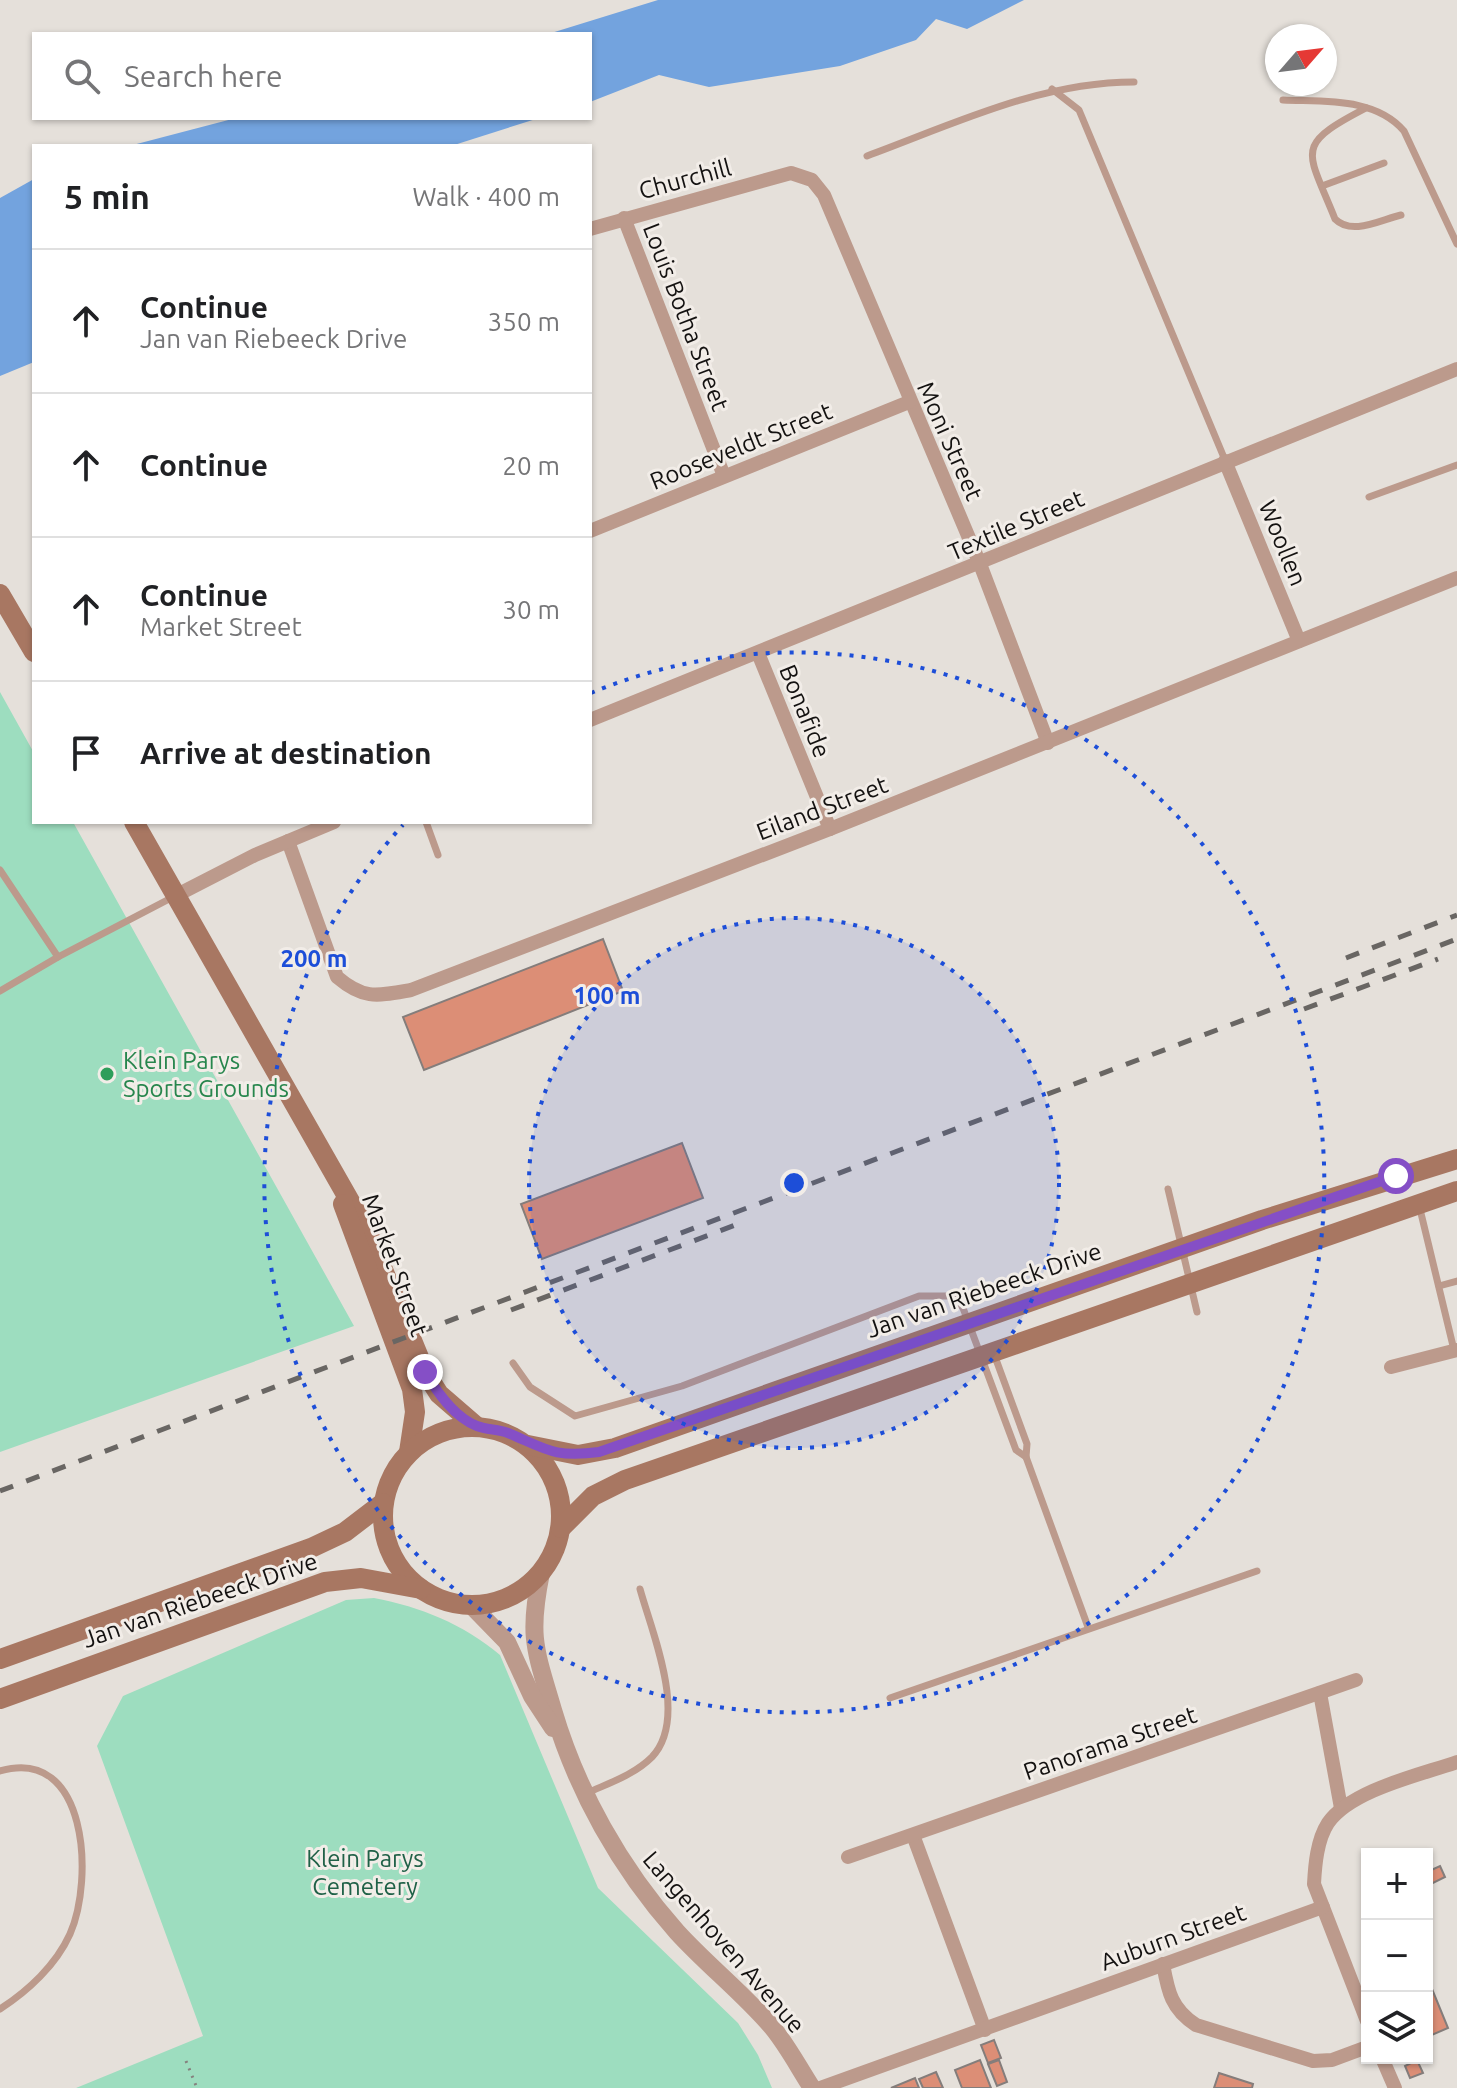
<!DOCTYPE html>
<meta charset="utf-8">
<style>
:root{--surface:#fff;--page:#f2f2f2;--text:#202124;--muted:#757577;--line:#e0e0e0}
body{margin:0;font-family:Ubuntu,sans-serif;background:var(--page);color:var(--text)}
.controls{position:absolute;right:24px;bottom:24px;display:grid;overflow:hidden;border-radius:0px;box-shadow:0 2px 6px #0004}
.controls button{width:72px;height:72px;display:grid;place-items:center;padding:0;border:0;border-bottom:2px solid var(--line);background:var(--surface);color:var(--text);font:40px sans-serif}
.compass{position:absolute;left:1265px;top:24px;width:72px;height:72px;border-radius:50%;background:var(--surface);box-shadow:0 2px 6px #0004;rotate:62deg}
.stop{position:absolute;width:24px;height:24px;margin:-18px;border:6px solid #854fc6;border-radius:50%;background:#fff}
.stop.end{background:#854fc6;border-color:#fff;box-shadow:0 2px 8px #0008}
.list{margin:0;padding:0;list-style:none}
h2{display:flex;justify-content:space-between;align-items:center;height:104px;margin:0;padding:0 32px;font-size:34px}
h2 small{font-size:26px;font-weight:400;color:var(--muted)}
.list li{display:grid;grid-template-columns:52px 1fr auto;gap:24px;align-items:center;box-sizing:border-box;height:144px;padding:0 32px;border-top:2px solid var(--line)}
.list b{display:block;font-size:30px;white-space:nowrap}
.list p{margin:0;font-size:26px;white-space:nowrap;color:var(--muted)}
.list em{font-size:26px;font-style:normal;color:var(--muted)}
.icon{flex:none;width:44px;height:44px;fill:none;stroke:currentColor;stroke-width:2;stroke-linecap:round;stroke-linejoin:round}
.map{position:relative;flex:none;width:1457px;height:2088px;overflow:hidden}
.search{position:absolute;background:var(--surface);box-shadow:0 2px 6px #0004;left:32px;top:32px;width:560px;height:88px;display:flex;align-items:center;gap:20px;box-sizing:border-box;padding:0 28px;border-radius:0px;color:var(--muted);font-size:30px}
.panel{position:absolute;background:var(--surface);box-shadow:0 2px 6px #0004;left:32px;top:144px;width:560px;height:680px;border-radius:0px}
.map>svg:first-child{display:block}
.green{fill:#9dddbf}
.water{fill:#73a3de}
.building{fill:#dc8e76;stroke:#847d7b;stroke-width:2}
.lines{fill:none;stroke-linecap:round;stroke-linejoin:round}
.path{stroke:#85817e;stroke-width:3;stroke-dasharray:2 6;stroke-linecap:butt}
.service{stroke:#bc9a8c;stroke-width:7}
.minor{stroke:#bc9a8c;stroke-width:14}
.tertiary{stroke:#bc9a8c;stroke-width:18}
.secondary{stroke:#a87762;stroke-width:20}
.rail{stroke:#696663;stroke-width:5;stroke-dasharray:14 14;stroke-linecap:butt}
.route{stroke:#854fc6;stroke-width:10}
.ring{fill:none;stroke:#1d4ed8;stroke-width:4;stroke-dasharray:4 8}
.leisure-dot{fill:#2e9e5b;stroke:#f2ede8;stroke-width:3}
.labels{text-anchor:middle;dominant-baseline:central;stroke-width:6;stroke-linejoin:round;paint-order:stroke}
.street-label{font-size:24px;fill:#141211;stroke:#f2ede8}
.leisure-label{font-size:24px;fill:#27864d;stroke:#f2ede8;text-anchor:start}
.park-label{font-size:24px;fill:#1f6147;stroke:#f2ede8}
.centre{fill:#1d4ed8;stroke:#f2ede8;stroke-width:4}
.ring-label{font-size:24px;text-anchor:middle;font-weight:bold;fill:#1d4ed8;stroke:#f2ede8;stroke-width:6;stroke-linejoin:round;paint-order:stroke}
</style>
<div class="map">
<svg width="1457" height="2088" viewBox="0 0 1457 2088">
<rect width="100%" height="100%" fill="#e5e0da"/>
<!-- green -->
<g class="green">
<polygon points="0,692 34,753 34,822 73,822 354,1326 0,1452"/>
<path d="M374,1598C421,1607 463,1624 500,1655L598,1888L738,2023L758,2055L772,2088H76L203,2036L97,1746L123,1696L346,1600Z"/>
</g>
<!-- water -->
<g class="water">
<polygon points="658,0 1024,0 967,29 936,19 916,40 840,66 709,87 659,75 590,102 590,34 548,34"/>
<polygon points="236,118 539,118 451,146 129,146"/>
<polygon points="34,179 34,362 0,376 0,198"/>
</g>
<!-- building -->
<g class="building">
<polygon points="603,939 623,991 424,1070 403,1017"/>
<polygon points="682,1143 703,1198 542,1259 521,1204"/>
<polygon points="1440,1866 1445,1877 1427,1886 1427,1872"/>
<polygon points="1432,1989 1448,2028 1427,2037 1427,1991"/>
<polygon points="994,2040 1001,2058 988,2063 981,2045"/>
<polygon points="980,2060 991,2088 962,2088 955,2070"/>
<polygon points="999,2060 1007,2082 997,2086 988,2064"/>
<polygon points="1417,2060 1423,2073 1410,2078 1405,2066"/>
<polygon points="936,2072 943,2088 923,2088 919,2079"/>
<polygon points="1219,2073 1253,2084 1252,2088 1214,2088"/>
<polygon points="915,2078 919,2088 891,2088"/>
</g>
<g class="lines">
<!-- path -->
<polyline class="path" points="186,2061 197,2088"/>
<!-- service -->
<g class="service">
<polyline points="1052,89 1079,110 1225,460"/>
<path d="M1283,100C1324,102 1375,97 1404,131L1457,244"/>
<path d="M1366,108C1293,146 1307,149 1335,219C1352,236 1380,220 1401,215"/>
<path d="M867,156C954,124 1040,82 1134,82"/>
<polyline points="1322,186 1384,163"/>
<polyline points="1369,497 1457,465"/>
<polyline points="426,822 438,855"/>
<polyline points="0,870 58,957 175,896"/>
<polyline points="0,991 58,957"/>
<polyline points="1168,1189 1197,1312"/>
<polyline points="1419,1205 1454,1350"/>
<polyline points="1439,1286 1457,1281"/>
<polyline points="994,1354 1027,1444 1026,1457 1088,1627"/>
<polyline points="513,1363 530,1387 575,1416 682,1386 919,1296 952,1296 963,1308 1016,1450 1026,1457"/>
<polyline points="890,1698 1257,1571"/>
<path d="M0,1771C88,1745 94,1880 70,1934C56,1965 28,1991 0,2009"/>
<path d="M587,1793C609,1783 634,1775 652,1757C689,1718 652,1633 640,1589"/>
</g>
<!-- minor -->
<g class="minor">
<polyline points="624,218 724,476"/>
<polyline points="590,229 791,173 812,180 824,195 980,564 1048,743"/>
<polyline points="1225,461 1299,641"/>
<polyline points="590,531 909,402"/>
<polyline points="758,653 830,829"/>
<polyline points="590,720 1457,369"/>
<path d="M288,841L337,977C364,1000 377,996 411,990L830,829L1457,578"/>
<polyline points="177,895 255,855 334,822"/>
<polyline points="1391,1367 1457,1350"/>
<polyline points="1320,1693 1341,1808"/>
<polyline points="913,1835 985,2030"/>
<polyline points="848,1857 1356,1680"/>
<path d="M1163,1964C1168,1991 1171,2009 1196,2025L1313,2061L1332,2060L1367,2047"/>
<path d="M1367,2021L1314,1884C1315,1865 1317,1840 1328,1823C1351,1790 1420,1775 1457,1762"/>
<polyline points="1382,2058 1395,2088"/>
<polyline points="820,2088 1323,1907"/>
</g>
<!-- tertiary -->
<g class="tertiary">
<path d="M541,1573C528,1636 535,1649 553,1710C577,1791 620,1868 677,1932C707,1965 743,1993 772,2027C787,2045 799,2068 812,2088"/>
<polyline points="471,1605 507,1642 532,1696 553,1728"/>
</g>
<!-- secondary -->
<g class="secondary">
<polyline points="0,594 34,652"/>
<polyline points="134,822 368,1233 425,1372 439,1394 476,1426"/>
<polyline points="343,1204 412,1389 415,1412 409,1452"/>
<circle cx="472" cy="1516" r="89"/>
<polyline points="528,1445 578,1455 615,1448 1262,1220 1457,1159"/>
<polyline points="561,1528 593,1496 625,1480 1457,1191"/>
<polyline points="0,1659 311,1548 345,1532 383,1503"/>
<polyline points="0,1699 325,1582 361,1578 421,1589"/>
</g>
<!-- rail -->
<g class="rail">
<polyline points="1346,958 1457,915"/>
<polyline points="1304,1009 1438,959"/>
<polyline points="511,1310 746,1221"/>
<polyline points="0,1491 1457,939"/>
</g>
</g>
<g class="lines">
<!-- route -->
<path class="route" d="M425,1372C437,1392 454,1417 477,1426C487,1430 498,1429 508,1433C546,1449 554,1458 599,1452L1396,1176"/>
</g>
<!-- distance rings -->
<circle cx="794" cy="1183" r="265" fill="#1d4ed8" fill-opacity=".12"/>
<g class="ring">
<circle cx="794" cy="1183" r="265"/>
<path d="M591 693A530 530 0 1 1 403 825"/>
</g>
<!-- markers -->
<circle class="leisure-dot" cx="107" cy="1074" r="8"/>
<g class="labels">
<!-- street labels -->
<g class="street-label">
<text transform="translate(685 179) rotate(-15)">Churchill</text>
<text transform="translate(686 317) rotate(69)">Louis Botha Street</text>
<text transform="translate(950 441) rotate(66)">Moni Street</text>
<text transform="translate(741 446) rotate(-22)">Rooseveldt Street</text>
<text transform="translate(1016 525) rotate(-23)">Textile Street</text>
<text transform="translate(1283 543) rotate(68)">Woollen</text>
<text transform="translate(805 711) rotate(68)">Bonafide</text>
<text transform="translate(822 808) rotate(-21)">Eiland Street</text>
<text transform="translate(395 1265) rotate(70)">Market Street</text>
<text transform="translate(984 1290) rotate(-19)">Jan van Riebeeck Drive</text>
<text transform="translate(200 1600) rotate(-19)">Jan van Riebeeck Drive</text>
<text transform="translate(1110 1743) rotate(-19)">Panorama Street</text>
<text transform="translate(1173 1937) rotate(-20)">Auburn Street</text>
<text transform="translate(724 1942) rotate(49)">Langenhoven Avenue</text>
</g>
<!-- leisure labels -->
<g class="leisure-label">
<text x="123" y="1060">Klein Parys<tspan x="123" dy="28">Sports Grounds</tspan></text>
</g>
<!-- park labels -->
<g class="park-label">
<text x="365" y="1858">Klein Parys<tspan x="365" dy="28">Cemetery</tspan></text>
</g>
</g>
<circle cx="794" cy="1183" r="12" class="centre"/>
<g class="ring-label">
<text x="314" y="967">200 m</text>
<text x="607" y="1004">100 m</text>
</g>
</svg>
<div class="controls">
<button>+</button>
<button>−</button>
<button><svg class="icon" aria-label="layers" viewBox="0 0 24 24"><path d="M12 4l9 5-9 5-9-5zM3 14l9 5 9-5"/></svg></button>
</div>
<svg class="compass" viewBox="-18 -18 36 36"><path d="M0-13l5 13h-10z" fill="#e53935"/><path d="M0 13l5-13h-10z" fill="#757577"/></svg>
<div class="stop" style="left:1396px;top:1176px"></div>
<div class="stop end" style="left:425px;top:1372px"></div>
<div class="search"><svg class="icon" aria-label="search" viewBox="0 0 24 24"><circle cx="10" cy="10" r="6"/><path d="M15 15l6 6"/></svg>Search here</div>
<section class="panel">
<h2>5 min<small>Walk · 400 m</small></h2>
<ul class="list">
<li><svg class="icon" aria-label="ahead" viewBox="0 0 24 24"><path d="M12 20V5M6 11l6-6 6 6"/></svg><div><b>Continue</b><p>Jan van Riebeeck Drive</p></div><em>350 m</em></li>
<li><svg class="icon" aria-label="ahead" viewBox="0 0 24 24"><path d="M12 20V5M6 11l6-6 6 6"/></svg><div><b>Continue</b></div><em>20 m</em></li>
<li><svg class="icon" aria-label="ahead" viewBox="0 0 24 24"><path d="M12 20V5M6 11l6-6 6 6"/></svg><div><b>Continue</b><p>Market Street</p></div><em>30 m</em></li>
<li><svg class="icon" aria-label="arrive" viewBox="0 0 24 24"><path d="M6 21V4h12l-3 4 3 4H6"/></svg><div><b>Arrive at destination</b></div></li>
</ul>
</section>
</div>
